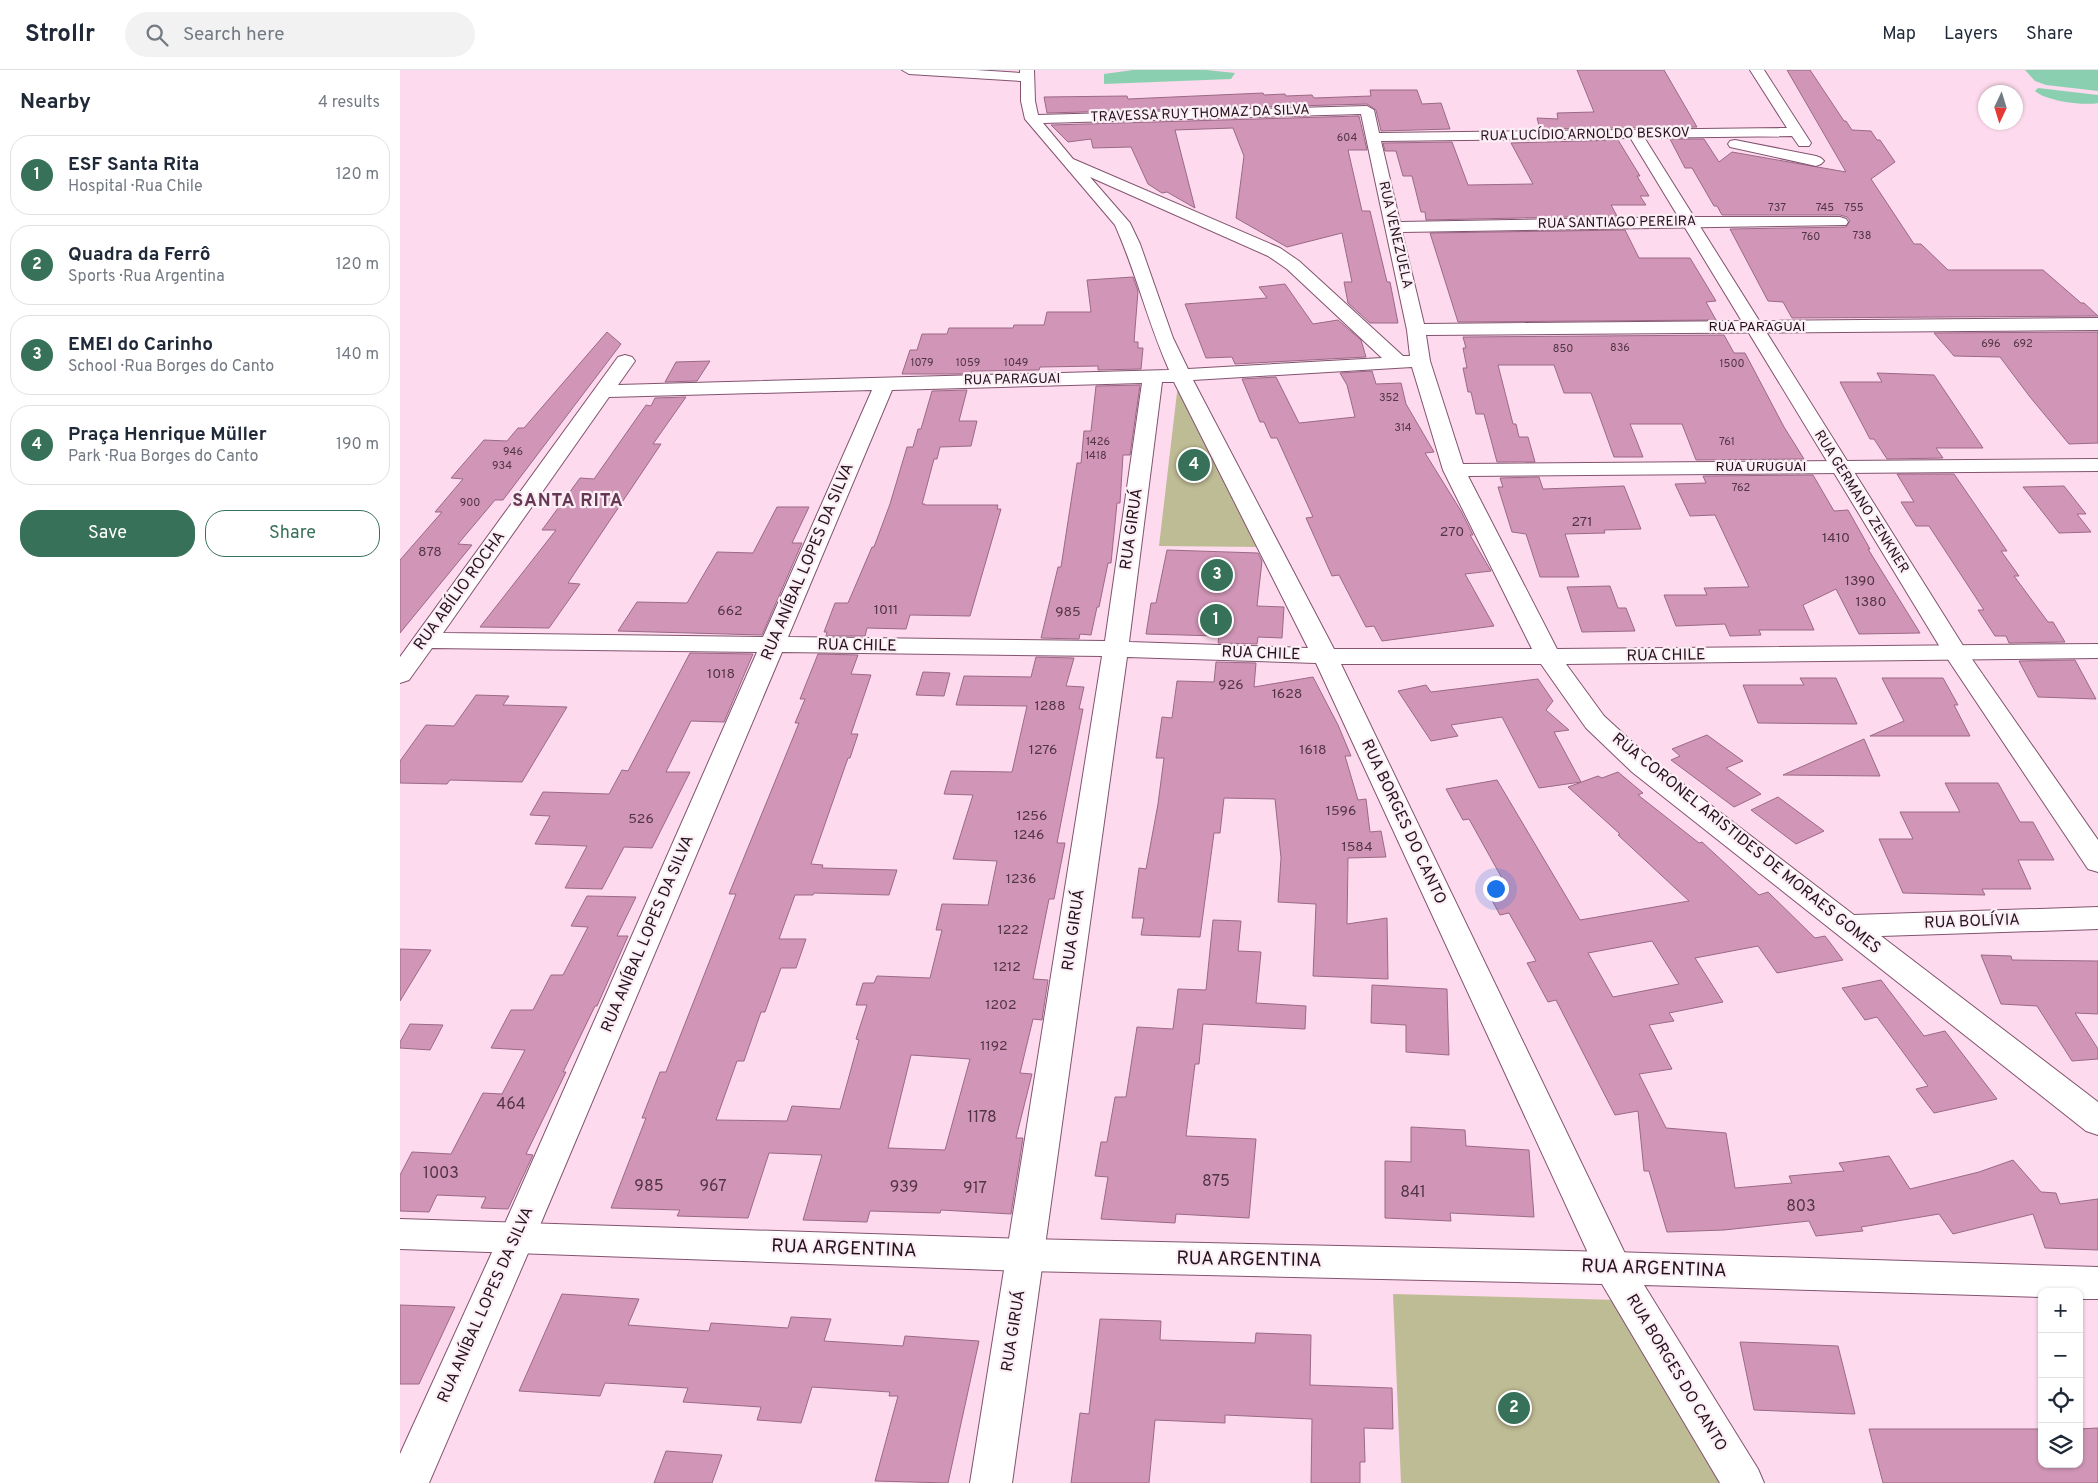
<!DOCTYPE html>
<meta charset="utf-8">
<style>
:root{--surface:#fff;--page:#f2f2f3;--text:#1f2937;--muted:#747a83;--line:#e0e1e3;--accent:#387159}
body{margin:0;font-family:Overpass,sans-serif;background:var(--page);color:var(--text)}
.controls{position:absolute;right:15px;bottom:15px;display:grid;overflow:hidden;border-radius:10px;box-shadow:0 1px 4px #0004}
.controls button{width:45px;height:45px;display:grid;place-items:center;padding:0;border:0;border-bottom:1px solid var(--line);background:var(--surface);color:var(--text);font:25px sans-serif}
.compass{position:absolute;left:1578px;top:15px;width:45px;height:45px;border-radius:50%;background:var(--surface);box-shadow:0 1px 4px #0004;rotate:184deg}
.you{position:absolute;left:1095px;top:818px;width:18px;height:18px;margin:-12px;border:4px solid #fff;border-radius:50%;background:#1a73e8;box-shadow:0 0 0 8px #1a73e833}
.badge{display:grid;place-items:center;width:32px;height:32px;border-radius:50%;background:var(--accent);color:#fff;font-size:16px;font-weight:700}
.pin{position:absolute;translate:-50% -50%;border:2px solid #fff;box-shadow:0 1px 5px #0006}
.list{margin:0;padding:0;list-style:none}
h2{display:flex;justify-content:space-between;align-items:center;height:65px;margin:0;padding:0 20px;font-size:21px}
h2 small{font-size:16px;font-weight:400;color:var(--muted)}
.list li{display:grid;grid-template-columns:32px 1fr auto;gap:15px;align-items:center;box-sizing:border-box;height:80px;margin:0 10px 10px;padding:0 10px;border:1px solid var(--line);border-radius:20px}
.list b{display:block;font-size:19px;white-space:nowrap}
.list p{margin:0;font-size:16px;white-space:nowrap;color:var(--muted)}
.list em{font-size:16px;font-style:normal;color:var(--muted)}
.actions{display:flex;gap:10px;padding:15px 20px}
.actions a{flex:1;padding:11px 0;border:1px solid var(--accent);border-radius:20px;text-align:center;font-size:18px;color:var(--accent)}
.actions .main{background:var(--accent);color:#fff}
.icon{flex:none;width:28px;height:28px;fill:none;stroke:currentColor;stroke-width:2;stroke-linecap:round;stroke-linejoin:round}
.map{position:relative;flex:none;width:1698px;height:1413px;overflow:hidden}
header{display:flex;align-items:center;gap:30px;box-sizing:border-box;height:70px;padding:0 25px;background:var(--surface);border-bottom:1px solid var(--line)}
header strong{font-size:24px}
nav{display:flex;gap:28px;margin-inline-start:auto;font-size:18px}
.search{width:350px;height:45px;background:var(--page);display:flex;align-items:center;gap:12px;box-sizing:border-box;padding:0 18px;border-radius:28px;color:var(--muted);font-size:19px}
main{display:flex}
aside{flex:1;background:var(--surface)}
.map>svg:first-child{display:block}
.green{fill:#bebc94}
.water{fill:#8ad0b0}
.building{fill:#d196b7;stroke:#9b6986;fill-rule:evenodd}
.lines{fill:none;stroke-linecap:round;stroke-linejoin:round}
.street-casing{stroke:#83536f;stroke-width:2}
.secondary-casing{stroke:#83536f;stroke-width:2}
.street{fill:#fff;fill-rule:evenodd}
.secondary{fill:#fff;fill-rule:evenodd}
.labels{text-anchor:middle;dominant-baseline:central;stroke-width:4.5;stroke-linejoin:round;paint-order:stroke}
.far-number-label{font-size:11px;fill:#523445}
.far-street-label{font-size:14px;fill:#27131f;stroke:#fbeff5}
.number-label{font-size:14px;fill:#523445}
.street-label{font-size:16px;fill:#27131f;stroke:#fbeff5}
.near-number-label{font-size:16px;fill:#523445}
.far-district-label{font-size:18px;font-weight:bold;letter-spacing:1px;fill:#663854;stroke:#fbeff5}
.near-street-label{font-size:19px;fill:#27131f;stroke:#fbeff5}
</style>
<header>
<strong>Strollr</strong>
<div class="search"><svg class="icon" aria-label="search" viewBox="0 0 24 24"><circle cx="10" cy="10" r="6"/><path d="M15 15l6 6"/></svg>Search here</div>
<nav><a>Map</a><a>Layers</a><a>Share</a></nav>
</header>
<main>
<aside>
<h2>Nearby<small>4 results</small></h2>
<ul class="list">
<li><span class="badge">1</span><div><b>ESF Santa Rita</b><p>Hospital · Rua Chile</p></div><em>120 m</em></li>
<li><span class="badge">2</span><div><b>Quadra da Ferrô</b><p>Sports · Rua Argentina</p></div><em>120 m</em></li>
<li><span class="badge">3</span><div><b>EMEI do Carinho</b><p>School · Rua Borges do Canto</p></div><em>140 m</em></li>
<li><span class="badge">4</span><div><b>Praça Henrique Müller</b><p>Park · Rua Borges do Canto</p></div><em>190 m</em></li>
</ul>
<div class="actions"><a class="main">Save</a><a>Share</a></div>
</aside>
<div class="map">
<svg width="1698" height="1413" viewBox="0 0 1698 1413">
<rect width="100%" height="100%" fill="#fddaed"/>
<!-- green -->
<g class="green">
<polygon points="778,314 861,477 759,476"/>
<polygon points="993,1224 1219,1230 1330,1413 1001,1413"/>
</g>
<!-- water -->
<g class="water">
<polygon points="733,0 806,0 835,3 831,9 704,14 704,4"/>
<polygon points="1625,0 1698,0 1698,21 1646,15 1635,11"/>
<path d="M1638,18L1698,25V33C1683,36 1646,31 1635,21Z"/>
</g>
<!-- building -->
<g class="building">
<polygon points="1177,0 1264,0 1297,57 1140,59 1137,48 1158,49 1157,43 1194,42"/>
<polygon points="1387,0 1410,0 1444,51 1446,51 1452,60 1471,61 1477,70 1480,70 1495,92 1471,109 1514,174 1521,174 1548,200 1643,200 1681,233 1684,233 1698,246 1392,248 1383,232 1368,231 1330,159 1446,157 1450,151 1447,147 1440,145 1322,145 1317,136 1314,136 1292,98 1285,98 1270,69 1304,69 1319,92 1332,82 1446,102"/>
<polygon points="970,20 1017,20 1022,34 1041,33 1050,59 981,61 976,40 967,34 647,43 644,27 727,26 728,29 863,23 864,25 885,24 886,26 912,25 914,28 971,26"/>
<polygon points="959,46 967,80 948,80 962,141 970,141 987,212 990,212 998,253 970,253 948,233 944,212 952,212 942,163 887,177 836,148 844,86 833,58 775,60 795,138 767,122 762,123 748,114 731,77 693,78 691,69 668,72 651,55"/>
<polygon points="1218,70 1240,106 1237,106 1249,126 1240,126 1246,135 1211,135 1217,146 1026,150 1025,142 1021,142 1012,106 1003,106 996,81 985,81 983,73 1052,72 1068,115 1133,114 1111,73"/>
<polygon points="1225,160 1239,188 1290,188 1316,231 1306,232 1316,250 1058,252 1030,163"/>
<polygon points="733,207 738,221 734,272 738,272 738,278 743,278 741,299 698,300 698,296 640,297 639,300 572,301 571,304 502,304 510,280 517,280 522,264 547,264 549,258 613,258 614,255 644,255 647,242 691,242 687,210"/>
<polygon points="885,214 913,254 938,250 961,270 966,287 835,294 832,287 806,288 785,234 867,228 859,217"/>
<polygon points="207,262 221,274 103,430 95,430 58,474 72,475 0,563 0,490 42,442 35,442 63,409 51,408 84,370 107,371 118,358 124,358"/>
<polygon points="1698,262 1698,373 1669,374 1630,327 1600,287 1554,286 1534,263"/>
<polygon points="1324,265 1334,283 1345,283 1384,357 1404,389 1296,390 1282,354 1230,354 1243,387 1214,387 1191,323 1164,323 1154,295 1098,295 1113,354 1116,354 1119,367 1128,367 1135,392 1097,392 1084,344 1076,344 1071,322 1068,322 1063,298 1067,298 1063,278 1066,278 1063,267"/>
<polygon points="310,291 297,311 265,312 276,292"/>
<polygon points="972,301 976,314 1001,313 1006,334 1034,382 1025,383 1061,441 1073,465 1070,465 1091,501 1065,504 1094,556 982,571 974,556 966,557 939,505 932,506 906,448 913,447 877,368 871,368 864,352 860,352 842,309 876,307 899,353 955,347 947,315 940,303"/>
<polygon points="1477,303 1534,305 1583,378 1536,378 1543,388 1487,389 1474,369 1470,369 1440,312 1482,312"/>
<polygon points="740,315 730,385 723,385 720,433 717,433 711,493 708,493 699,537 697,537 691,565 680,564 679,569 641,568 658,497 661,497 677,393 681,393 684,361 691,361 696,316"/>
<polygon points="567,320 559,351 577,351 571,376 540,377 537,389 534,389 522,434 525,434 525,435 598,435 597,439 601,439 570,546 510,545 506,559 467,558 465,566 426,566 427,562 424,562 435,533 448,533 472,477 474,477 490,434 507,377 513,377 518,359 521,359 532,321"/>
<polygon points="286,327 253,374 261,374 168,513 180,514 149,558 80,557 156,460 142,460 180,408 194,409 246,335 251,336 255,328"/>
<polygon points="1497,404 1554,404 1607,481 1601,481 1619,506 1614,506 1648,552 1653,552 1665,572 1609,573 1606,566 1595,566 1578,540 1584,540 1529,456 1516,456 1501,432 1514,432"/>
<polygon points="1413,405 1434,441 1448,440 1470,479 1468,479 1520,563 1459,564 1436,519 1403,535 1414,560 1359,560 1361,565 1330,566 1325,554 1276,556 1264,525 1307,525 1304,518 1349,517 1315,445 1290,446 1275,414 1306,413 1303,406"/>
<polygon points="1139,407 1143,419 1224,416 1241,459 1204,460 1205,463 1165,464 1179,507 1140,507 1126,464 1112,462 1098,417 1103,417 1100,408"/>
<polygon points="1664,416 1686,444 1677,444 1691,462 1659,463 1623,417"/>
<polygon points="377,437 409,437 392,473 402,473 362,565 218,561 237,532 287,533 317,482 353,483"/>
<polygon points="767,480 858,483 862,491 857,536 884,537 882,568 858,567 857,574 818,573 819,566 746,564 751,533 756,533"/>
<polygon points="1210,516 1218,538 1226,538 1235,561 1182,562 1167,517"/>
<polygon points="290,583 353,584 324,652 291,651 266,702 290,702 252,778 224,777 202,819 165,818 187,776 135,774 150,746 130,745 143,722 209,724 222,700 228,701"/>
<path d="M418,584L458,585L451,604L471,605L451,664H458L450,688H448L411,794L423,795L422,798L497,800L489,825L414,823L413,825H395L379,869H406L396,898H381L365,942H361L344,991H337L316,1050L387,1051L392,1036L440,1039L459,970L456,969L467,935H456L463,913H474L477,906L530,908L542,860H536L542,834L588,835L597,791L553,789L573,725L544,724L551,701L612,702L627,636L556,635L564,606L631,607L636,587L674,588L666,616L684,617L679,639H683L657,773H665L654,829H649L633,909L648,910L642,950L633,949L620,1003L632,1004L616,1068H623L611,1144L541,1140L540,1143L470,1141L467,1152L403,1150L422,1085L369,1083L348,1148L277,1146L280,1140L211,1138L246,1048H242L260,1002H266L336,824H329L399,653H395L405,629H400ZM511,985L570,989L545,1080L488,1078Z"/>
<polygon points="1675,590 1696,629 1638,627 1619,591"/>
<polygon points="816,592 856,593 854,617 913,607 938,655 951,686 945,686 958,730 966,729 970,762 981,761 986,787 948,788 947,854 987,848 988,909 913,906 916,834 878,832 881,788 875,729 824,728 820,763 814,763 800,867 741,865 744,848 732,848 739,798 746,799 758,734 764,688 756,688 762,647 772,648 777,611 814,612"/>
<polygon points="523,602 550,603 544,626 516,625"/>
<polygon points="1400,608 1436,608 1457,654 1358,653 1343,615 1404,615"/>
<polygon points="1482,608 1543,608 1558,635 1554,635 1570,666 1470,666 1504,651"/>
<polygon points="1138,609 1153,631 1146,640 1169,660 1154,662 1181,712 1139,718 1102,647 1051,655 1058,666 1031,671 998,621 1026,615 1031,622"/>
<polygon points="76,625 109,626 103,635 167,637 122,712 50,710 47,714 0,713 0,691 26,655 54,656"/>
<polygon points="1307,665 1343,691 1326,698 1361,724 1334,737 1271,690 1280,686 1272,679"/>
<polygon points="1464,669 1480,706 1383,705"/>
<path d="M1218,702L1243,723L1238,725L1299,773L1302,772L1359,825L1368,822L1415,868L1425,866L1443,890L1377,903L1358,876L1295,888L1323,932L1269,943L1274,951L1249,955L1272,999L1239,1004L1266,1058L1326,1063L1335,1118L1392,1113L1389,1106L1444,1101L1439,1093L1489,1086L1510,1119L1579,1102L1613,1090L1641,1122L1656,1123L1660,1134L1698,1129V1180L1645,1178L1633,1144L1553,1164L1539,1144L1461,1157L1463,1161L1416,1166L1409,1151L1324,1160L1267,1162L1249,1101H1244L1238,1041L1215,1045L1156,930L1148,932L1127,893L1136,891L1109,843L1100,845L1088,823L1108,819L1069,749L1063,750L1046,719L1097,710L1180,850L1289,831L1218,765L1220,764L1168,717L1198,706L1202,708ZM1252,871L1279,914L1213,927L1188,883Z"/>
<polygon points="1545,713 1598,713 1620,752 1633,752 1654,790 1618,790 1631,819 1582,819 1585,825 1503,823 1479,769 1513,769 1500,742 1560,742"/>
<polygon points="1378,727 1424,761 1396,774 1351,740"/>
<polygon points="187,826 236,827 217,866 228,866 197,936 195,936 163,1002 166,1002 126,1084 133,1085 108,1139 81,1138 86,1127 37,1125 29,1142 0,1141 0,1105 12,1082 51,1084 83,1023 102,1024 125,980 91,978 111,940 133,940 151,905 163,905 188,857 171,856"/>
<polygon points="813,850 841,851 838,881 861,882 856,933 906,936 905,959 803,954 799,994 795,994 786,1066 856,1069 849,1148 776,1144 775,1153 701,1149 708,1107 695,1106 701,1072 707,1072 715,1027 726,1027 737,957 773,959 778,919 806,920"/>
<polygon points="0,879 31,880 0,931"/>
<polygon points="1581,885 1611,886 1612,890 1698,891 1698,944 1675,943 1698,979 1698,989 1672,991 1637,936 1601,934"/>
<polygon points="1481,910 1524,966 1545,961 1597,1029 1534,1043 1516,1019 1528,1016 1477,947 1465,950 1442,918"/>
<polygon points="972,915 1047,919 1049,985 1006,982 1006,955 971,953"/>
<polygon points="10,954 43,955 30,980 0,978 0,972"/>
<polygon points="1011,1057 1065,1060 1066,1076 1129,1080 1134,1147 1050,1143 1051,1151 985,1148 985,1091 1011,1092"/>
<polygon points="162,1224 239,1229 228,1255 309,1261 311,1253 388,1258 391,1247 431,1249 424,1271 503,1276 505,1266 579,1271 548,1413 475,1411 498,1326 489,1326 490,1322 412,1317 401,1353 357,1350 361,1337 283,1332 288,1318 205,1313 200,1326 119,1321"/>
<polygon points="0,1235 55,1237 19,1314 0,1314"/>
<polygon points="700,1249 761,1251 760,1270 855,1273 856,1263 911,1265 910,1315 992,1318 993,1359 964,1358 965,1392 960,1392 960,1413 911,1413 912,1349 825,1345 825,1353 755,1350 749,1413 671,1413 680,1343 689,1344"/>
<polygon points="1340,1272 1438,1276 1455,1344 1354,1340"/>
<polygon points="1698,1358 1698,1413 1483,1413 1469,1359 1642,1359 1642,1394 1679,1394 1679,1359"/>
<polygon points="266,1381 322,1385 312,1413 254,1413"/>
</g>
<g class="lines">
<defs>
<g id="street">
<path d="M502,0H576L620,3V0H634L635,31L638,45L967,36L974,40L979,63L1387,58L1350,0H1364L1411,73L1409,76H1399L1392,66L981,71L1000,152L1288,147H1440L1446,149L1448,152L1446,155L1002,162L1024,254L1698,248V260L1026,265L1030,291L1063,394L1698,389V401L1068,406L1157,579L1698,574V588L1166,594L1204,646L1252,690L1454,845L1698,837V859L1481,866L1698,1032V1065L1686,1061L1232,702L1186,658L1141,594H941L1232,1198L1226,1209L1213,1214L1200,1209L916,593L727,587L612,1413H570L702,586L382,582L135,1167L29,1413H0V1384L99,1167L357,582L32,578L9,610L0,613V587L218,287L225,285L232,287L235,291L218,315L769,300C748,253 736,202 715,155L625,49L621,31V11L509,4ZM961,44L1007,260L1010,286H1003L899,191L880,178L673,89L643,53ZM690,107L868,186L887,199L982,288L788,299L773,268L740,174L730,153ZM1012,297L1043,400L1132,579H934L793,310ZM762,312H774L908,578L729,572ZM742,313L705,571L388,567L492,320ZM472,320L363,567L43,563L209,327Z"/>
<polygon points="1335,70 1416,86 1421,88 1424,91 1421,94 1416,96 1330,77 1328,74 1330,71"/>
</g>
<g id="secondary">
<polygon points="1235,60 1240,61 1242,64 1567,582 1698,770 1698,802 1688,799 1543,582 1228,64 1230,61"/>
<polygon points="0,1149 626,1169 1213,1182 1698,1197 1698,1229 1679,1229 1679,1222 1642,1222 1642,1227 1244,1215 1358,1399 1364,1413 1320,1413 1202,1214 626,1201 0,1179"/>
</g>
</defs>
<!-- street casing -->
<use href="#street" class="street-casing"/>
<!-- secondary casing -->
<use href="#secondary" class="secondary-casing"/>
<!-- street -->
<use href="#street" class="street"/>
<!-- secondary -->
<use href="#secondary" class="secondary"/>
</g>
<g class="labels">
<!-- far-number labels -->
<g class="far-number-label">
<text x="947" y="68">604</text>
<text x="1377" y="138">737</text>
<text x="1425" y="138">745</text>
<text x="1454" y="138">755</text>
<text x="1462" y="166">738</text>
<text x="1411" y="167">760</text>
<text x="1591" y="274">696</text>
<text x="1623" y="274">692</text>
<text x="1220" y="278">836</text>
<text x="1163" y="279">850</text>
<text x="522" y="293">1079</text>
<text x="568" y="293">1059</text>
<text x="616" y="293">1049</text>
<text x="1332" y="294">1500</text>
<text x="989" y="328">352</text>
<text x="1003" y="358">314</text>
<text x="698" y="372">1426</text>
<text x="1327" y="372">761</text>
<text x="113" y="382">946</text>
<text x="696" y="386">1418</text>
<text x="102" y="396">934</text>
<text x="1341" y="418">762</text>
<text x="70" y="433">900</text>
</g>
<!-- far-street labels -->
<g class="far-street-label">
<text transform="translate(800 44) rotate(-2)">TRAVESSA RUY THOMAZ DA SILVA</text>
<text transform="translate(1185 65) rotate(-1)">RUA LUCÍDIO ARNOLDO BESKOV</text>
<text transform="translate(1217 153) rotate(-1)">RUA SANTIAGO PEREIRA</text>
<text transform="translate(995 165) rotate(77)">RUA VENEZUELA</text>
<text x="1357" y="257">RUA PARAGUAI</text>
<text transform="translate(612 310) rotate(-1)">RUA PARAGUAI</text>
<text x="1361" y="397">RUA URUGUAI</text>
<text transform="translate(1461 432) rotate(58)">RUA GERMANO ZENKNER</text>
</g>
<!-- number labels -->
<g class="number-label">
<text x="1182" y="452">271</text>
<text x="1052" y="462">270</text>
<text x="1436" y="468">1410</text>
<text x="30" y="482">878</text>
<text x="1460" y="511">1390</text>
<text x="1471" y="532">1380</text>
<text x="486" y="540">1011</text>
<text x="330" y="541">662</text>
<text x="668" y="542">985</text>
<text x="321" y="604">1018</text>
<text x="831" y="615">926</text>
<text x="887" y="624">1628</text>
<text x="650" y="636">1288</text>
<text x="643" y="680">1276</text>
<text x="913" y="680">1618</text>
<text x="941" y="741">1596</text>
<text x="632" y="746">1256</text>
<text x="241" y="749">526</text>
<text x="629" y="765">1246</text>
<text x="957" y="777">1584</text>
<text x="621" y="809">1236</text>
<text x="613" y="860">1222</text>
<text x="607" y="897">1212</text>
<text x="601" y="935">1202</text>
<text x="594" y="976">1192</text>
</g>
<!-- street labels -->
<g class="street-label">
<text transform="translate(732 459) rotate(-82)">RUA GIRUÁ</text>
<text transform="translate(408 492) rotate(-67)">RUA ANÍBAL LOPES DA SILVA</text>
<text transform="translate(60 521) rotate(-54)">RUA ABÍLIO ROCHA</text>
<text transform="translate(457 576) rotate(1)">RUA CHILE</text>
<text transform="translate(861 584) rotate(2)">RUA CHILE</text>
<text transform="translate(1266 586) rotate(-1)">RUA CHILE</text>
<text transform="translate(1003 752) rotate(65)">RUA BORGES DO CANTO</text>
<text transform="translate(1346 774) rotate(39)">RUA CORONEL ARISTIDES DE MORAES GOMES</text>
<text transform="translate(1572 852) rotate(-2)">RUA BOLÍVIA</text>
<text transform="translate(674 860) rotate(-82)">RUA GIRUÁ</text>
<text transform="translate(248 864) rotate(-67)">RUA ANÍBAL LOPES DA SILVA</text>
<text transform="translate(86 1235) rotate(-66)">RUA ANÍBAL LOPES DA SILVA</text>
<text transform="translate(614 1261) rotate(-81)">RUA GIRUÁ</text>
<text transform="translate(1276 1303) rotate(59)">RUA BORGES DO CANTO</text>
</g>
<!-- near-number labels -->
<g class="near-number-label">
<text x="111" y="1035">464</text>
<text x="582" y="1048">1178</text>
<text x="41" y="1104">1003</text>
<text x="816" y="1112">875</text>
<text x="249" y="1117">985</text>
<text x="313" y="1117">967</text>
<text x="504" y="1118">939</text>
<text x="575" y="1119">917</text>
<text x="1013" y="1123">841</text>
<text x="1401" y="1137">803</text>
</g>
<!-- far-district labels -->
<g class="far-district-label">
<text x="168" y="431">SANTA RITA</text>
</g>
<!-- near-street labels -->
<g class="near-street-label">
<text transform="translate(444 1179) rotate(2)">RUA ARGENTINA</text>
<text transform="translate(849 1190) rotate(1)">RUA ARGENTINA</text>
<text transform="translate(1254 1199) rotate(2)">RUA ARGENTINA</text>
</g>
</g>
</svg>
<div class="controls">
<button>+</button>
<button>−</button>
<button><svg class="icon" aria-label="locate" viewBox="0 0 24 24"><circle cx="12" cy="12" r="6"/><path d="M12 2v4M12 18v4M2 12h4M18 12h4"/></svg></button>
<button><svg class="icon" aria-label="layers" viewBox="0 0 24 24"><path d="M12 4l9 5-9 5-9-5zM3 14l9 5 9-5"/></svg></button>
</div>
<svg class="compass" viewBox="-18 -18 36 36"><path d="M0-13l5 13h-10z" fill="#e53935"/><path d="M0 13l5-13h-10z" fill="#747a83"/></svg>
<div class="you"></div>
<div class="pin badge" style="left:816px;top:550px">1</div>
<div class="pin badge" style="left:1114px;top:1338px">2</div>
<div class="pin badge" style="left:817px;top:505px">3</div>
<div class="pin badge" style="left:794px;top:395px">4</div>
</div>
</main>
